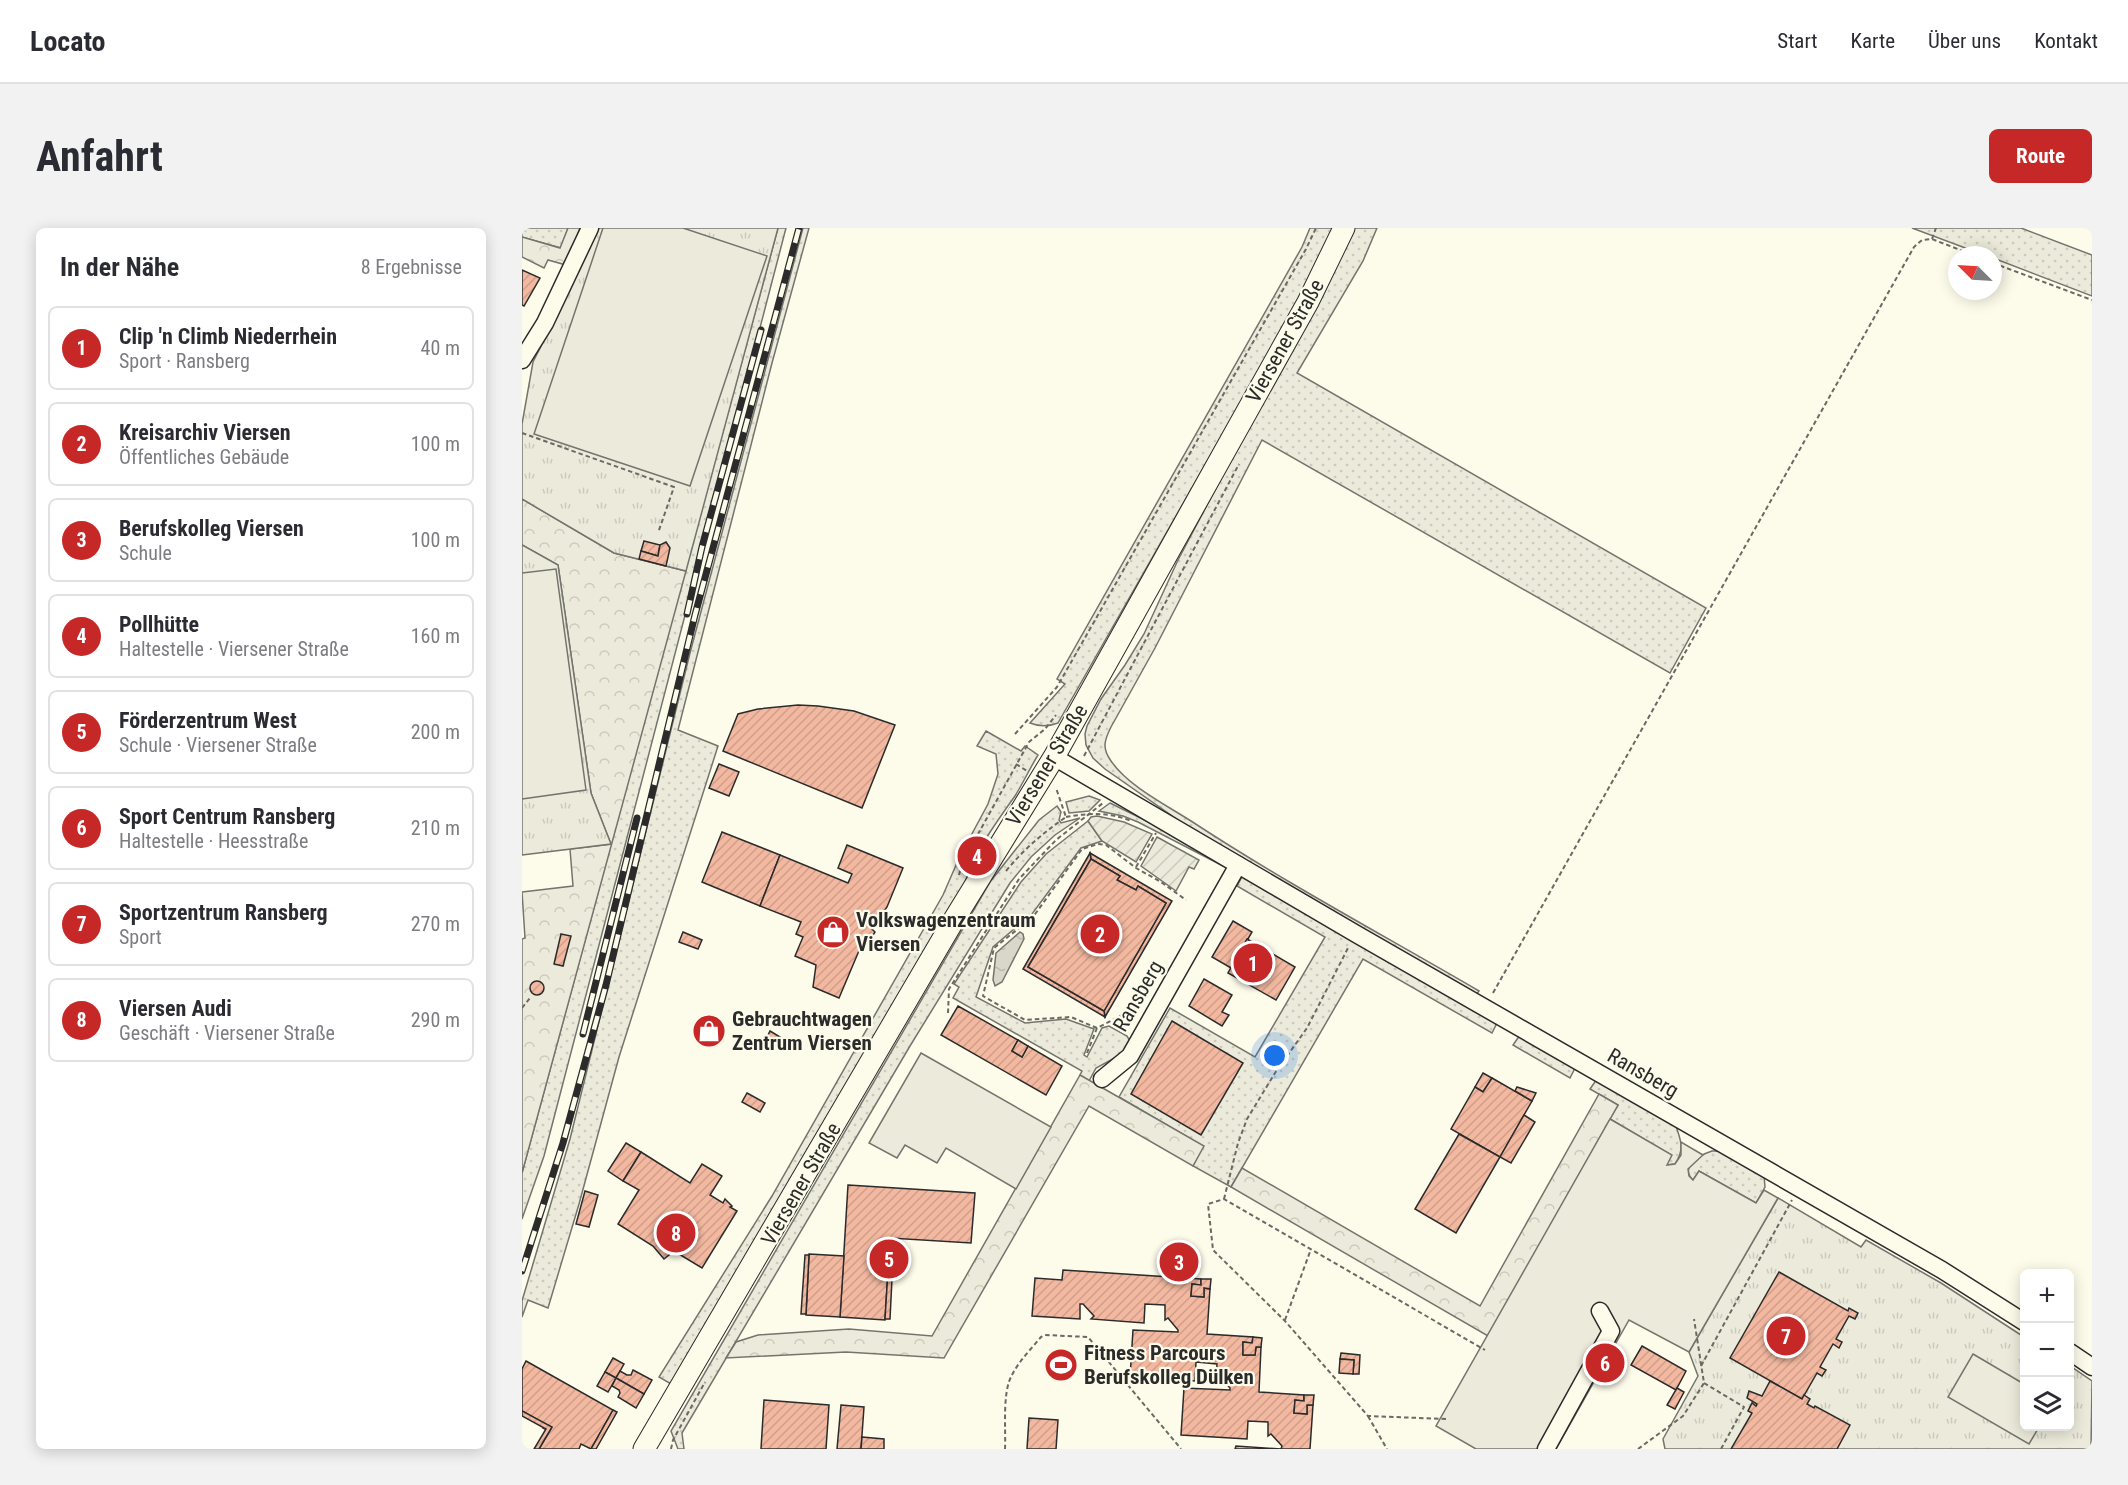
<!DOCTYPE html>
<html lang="de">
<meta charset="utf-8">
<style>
:root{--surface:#fff;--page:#f2f2f3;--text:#2b2b33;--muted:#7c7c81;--line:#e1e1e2;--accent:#c62828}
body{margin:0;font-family:"Roboto Condensed",sans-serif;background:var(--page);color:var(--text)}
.controls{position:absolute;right:18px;bottom:18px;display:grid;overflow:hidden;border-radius:9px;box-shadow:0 3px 15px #0003}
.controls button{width:54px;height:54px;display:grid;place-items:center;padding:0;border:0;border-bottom:2px solid var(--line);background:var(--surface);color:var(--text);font:30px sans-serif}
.compass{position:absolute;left:1426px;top:18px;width:54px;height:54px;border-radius:50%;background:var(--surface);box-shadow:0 3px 15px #0003;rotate:294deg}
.you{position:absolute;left:753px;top:828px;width:21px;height:21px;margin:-15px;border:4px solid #fff;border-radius:50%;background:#1a73e8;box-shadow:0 0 0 9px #1a73e833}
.badge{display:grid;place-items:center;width:39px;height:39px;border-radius:50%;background:var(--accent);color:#fff;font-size:20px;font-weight:700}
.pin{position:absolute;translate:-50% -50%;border:3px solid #fff;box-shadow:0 2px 6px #0006}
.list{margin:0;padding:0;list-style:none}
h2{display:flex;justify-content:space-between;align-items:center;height:78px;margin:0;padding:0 24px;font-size:26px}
h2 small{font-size:20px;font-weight:400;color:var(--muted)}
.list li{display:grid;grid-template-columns:39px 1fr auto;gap:18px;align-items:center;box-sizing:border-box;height:84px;margin:0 12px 12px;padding:0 12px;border:2px solid var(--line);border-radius:9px}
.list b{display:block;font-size:22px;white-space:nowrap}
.list p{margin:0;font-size:20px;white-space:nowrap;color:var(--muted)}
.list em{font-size:20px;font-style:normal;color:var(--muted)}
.icon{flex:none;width:33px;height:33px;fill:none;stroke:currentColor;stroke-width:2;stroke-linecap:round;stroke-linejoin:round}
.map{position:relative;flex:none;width:1570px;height:1221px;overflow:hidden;border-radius:9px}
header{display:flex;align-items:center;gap:36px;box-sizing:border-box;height:84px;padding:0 30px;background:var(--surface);border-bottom:2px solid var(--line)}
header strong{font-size:28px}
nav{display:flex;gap:33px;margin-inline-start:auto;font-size:21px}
.intro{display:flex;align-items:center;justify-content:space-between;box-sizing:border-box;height:144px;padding:0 36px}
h1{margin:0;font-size:42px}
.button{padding:15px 27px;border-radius:9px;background:var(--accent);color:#fff;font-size:21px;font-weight:700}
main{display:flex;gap:36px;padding:0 36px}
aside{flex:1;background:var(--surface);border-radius:9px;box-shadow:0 3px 15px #0003}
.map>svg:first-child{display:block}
.grass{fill:url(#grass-dots);stroke:#74746e;stroke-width:1.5}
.forest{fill:url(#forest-crowns);stroke:#74746e;stroke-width:1.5}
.park{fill:url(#park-tufts);stroke:#74746e;stroke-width:1.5}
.garden{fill:url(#garden-furrows);stroke:#74746e;stroke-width:1.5}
.pitch{fill:#ecebdb;stroke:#74746e;stroke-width:1.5}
.parking{fill:#eceadb;stroke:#74746e;stroke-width:1.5}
.water{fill:url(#water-ripples);stroke:#74746e;stroke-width:1.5}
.building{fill:url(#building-hatch);stroke:#2b2b2b;stroke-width:1.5}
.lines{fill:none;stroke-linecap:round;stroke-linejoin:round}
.minor-casing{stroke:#2b2b2b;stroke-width:19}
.major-casing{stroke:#2b2b2b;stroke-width:23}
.path{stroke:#6a6964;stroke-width:2;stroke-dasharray:4.5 3;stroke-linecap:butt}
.minor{stroke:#fdfbea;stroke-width:16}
.major{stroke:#fdfbea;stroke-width:21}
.rail-casing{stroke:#2b2b2b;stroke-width:7}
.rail{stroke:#fdfbea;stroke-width:4.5;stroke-dasharray:14;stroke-linecap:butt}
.labels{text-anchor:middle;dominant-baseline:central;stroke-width:4.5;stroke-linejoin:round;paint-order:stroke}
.street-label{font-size:21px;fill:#2b2b2b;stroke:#fdfbea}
.poi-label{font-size:21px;font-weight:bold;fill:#2b2b2b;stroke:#fdfbea;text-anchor:start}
</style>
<header>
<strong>Locato</strong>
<nav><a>Start</a><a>Karte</a><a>Über uns</a><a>Kontakt</a></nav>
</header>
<div class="intro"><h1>Anfahrt</h1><a class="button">Route</a></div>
<main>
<aside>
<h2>In der Nähe<small>8 Ergebnisse</small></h2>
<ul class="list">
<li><span class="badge">1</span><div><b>Clip 'n Climb Niederrhein</b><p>Sport · Ransberg</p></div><em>40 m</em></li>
<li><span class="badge">2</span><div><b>Kreisarchiv Viersen</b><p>Öffentliches Gebäude</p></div><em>100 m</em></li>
<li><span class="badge">3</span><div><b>Berufskolleg Viersen</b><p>Schule</p></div><em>100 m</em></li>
<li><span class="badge">4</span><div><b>Pollhütte</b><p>Haltestelle · Viersener Straße</p></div><em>160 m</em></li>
<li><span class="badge">5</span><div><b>Förderzentrum West</b><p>Schule · Viersener Straße</p></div><em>200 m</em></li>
<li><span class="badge">6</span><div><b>Sport Centrum Ransberg</b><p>Haltestelle · Heesstraße</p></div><em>210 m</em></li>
<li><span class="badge">7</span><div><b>Sportzentrum Ransberg</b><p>Sport</p></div><em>270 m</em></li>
<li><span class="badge">8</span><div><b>Viersen Audi</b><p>Geschäft · Viersener Straße</p></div><em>290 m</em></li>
</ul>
</aside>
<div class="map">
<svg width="1570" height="1221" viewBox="0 0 1570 1221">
<defs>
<pattern id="grass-dots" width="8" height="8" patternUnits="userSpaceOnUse" patternTransform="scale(1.5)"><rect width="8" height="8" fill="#ecebdb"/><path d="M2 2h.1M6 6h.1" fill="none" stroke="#cbcabc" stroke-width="1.8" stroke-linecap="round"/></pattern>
<pattern id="forest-crowns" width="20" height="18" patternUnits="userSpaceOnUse" patternTransform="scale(1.5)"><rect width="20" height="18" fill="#ecebdb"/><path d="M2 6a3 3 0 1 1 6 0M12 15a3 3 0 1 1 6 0" fill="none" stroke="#cbcabc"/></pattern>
<pattern id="park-tufts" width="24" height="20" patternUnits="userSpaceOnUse" patternTransform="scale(1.5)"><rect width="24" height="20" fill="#ecebdb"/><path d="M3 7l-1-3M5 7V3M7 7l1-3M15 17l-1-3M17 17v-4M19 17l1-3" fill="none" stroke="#cbcabc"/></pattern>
<pattern id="garden-furrows" width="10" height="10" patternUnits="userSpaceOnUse" patternTransform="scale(1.5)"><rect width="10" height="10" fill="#ecebdb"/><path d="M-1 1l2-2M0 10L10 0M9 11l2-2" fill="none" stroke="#cbcabc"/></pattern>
<pattern id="water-ripples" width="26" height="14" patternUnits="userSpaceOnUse" patternTransform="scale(1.5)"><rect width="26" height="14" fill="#d8d7c9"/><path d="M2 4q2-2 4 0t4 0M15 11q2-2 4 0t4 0" fill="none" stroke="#bab9ad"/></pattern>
<pattern id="building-hatch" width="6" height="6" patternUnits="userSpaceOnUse" patternTransform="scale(1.5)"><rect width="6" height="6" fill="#f2b8a0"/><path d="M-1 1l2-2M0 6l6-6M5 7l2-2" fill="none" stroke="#d09e8a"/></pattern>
</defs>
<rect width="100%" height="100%" fill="#fdfbea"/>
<!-- grass -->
<g class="grass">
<polygon points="0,0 46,0 39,20 0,9"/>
<polygon points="256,0 264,0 22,928 0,991 0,945"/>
<polygon points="281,0 287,0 250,135 156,502 196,518 97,829 57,976 26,1080 6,1072 0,1089 0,1073 48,911 168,425"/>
<path d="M788,0H818L536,495C526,499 518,499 508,495L543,456L535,451L780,19Z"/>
<path d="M832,0H855L841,33L775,145L1184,380L1148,445L740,212L633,420L589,499C582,513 580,520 589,533C606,558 644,577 669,593C762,654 861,707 957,763L954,767L659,594L583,541L571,530L564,517L563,506L565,498L579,471L603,437L622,406L656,332Z"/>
<polygon points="1390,0 1499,0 1570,27 1570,68 1471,30 1471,27 1462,27"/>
<path d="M464,503L499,523L503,518L516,527C508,540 501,555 493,568C471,599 453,623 441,660L149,1156L137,1149L250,968L421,667L438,628L466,576L476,546L474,526L455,518Z"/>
<polygon points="567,568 578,572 567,583 547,585 544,574"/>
<polygon points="588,575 641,601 702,636 701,638 616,594 601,588 577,583"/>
<polygon points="535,578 539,584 537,592 539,595 558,590 533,607 509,629 488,655 388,818 160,1205 162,1221 156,1221 149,1203 468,654 517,592"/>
<polygon points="566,593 580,613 559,620 510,686 471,719 454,769 503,795 544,791 572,801 562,827 565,829 580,800 587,798 605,808 608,813 602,825 574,840 567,853 558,847 560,843 431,770 437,759 432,756 499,654 524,626"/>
<polygon points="721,647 972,793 974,797 970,805 841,731 709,959 671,938 681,918 597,869 648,780 733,829 803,709 715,658"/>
<polygon points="998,807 1053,840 1048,850 991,817"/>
<path d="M1075,851L1154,898C1159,913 1163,921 1153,936L1144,937L1149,927L1088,891L1096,877L1068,861Z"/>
<path d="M1190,923H1199L1242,948L1243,959L1234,975L1177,943L1171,952C1157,938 1178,927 1190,923Z"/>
</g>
<!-- forest -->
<g class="forest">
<polygon points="46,0 58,0 44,37 26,32 22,40 0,29 0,9 38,20"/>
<polygon points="0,271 92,325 164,343 0,945 0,711 3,710 0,664 51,658 48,621 89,616 69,565 36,337 0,317"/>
<polygon points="558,847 682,918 671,938 567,878 422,1130 324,1124 204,1130 214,1114 236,1107 327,1101 410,1108"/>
<polygon points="1077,866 1096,877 966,1108 709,959 720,940 958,1078"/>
</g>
<!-- park -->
<g class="park">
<polygon points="72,0 256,0 164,343 92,325 0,271 0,196 11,134 43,71"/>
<polygon points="0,317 36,337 69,565 89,616 0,627"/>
<polygon points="1256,970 1339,1019 1344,1012 1419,1055 1502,1109 1502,1198 1548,1198 1548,1138 1570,1153 1569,1221 1143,1221 1141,1211 1176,1148 1167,1124"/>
</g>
<!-- garden -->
<g class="garden">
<polygon points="575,588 602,594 630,606 614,634 580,613 566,593 569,589"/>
<polygon points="635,609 677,632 672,641 667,639 654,663 619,638"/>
</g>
<!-- pitch -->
<g class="pitch">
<polygon points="81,0 161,0 245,28 168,258 12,206"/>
<polygon points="34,341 64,562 0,571 0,345"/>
<polygon points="539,1124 550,1129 554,1141 547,1149 528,1147 524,1132"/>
<polygon points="1451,1126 1502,1156 1502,1198 1517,1199 1507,1216 1426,1169"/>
</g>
<!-- parking -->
<g class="parking">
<polygon points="399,825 529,899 494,961 424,920 415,935 383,917 375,930 347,915"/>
<polygon points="1088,891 1150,927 1145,937 1153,936 1159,927 1159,914 1181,927 1166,941 1167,948 1171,952 1177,943 1234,975 1242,962 1256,970 1167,1124 1107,1092 1034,1221 954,1221 914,1198"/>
</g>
<!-- water -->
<polygon class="water" points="498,704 501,706 502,711 480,754 473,758 471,752 474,725"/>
<!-- building -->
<g class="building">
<polygon points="0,42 18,50 2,78 0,77"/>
<polygon points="122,313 138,317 136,328 119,323"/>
<polygon points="144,314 148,320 144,338 117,331 119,323 136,328 138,317"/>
<polygon points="276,477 296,478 332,483 373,497 340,580 201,523 216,486 236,481"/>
<polygon points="197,536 217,544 207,568 187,560"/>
<polygon points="200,604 258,627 238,678 180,654"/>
<polygon points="325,617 381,640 365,679 350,701 353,704 349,710 346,707 339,718 317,770 291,759 294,737 273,728 281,709 274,706 279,694 238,678 258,627 326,655 330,646 316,640"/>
<polygon points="568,625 650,673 583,789 582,783 644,675 616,658 614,662 595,652 598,648 569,631"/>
<polygon points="568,625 569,631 506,739 582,783 583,789 501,741"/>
<polygon points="569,631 598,648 595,652 614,662 616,658 644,675 582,783 506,739"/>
<polygon points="711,693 730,704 709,740 690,729"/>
<polygon points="161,704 180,712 176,721 157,714"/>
<polygon points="39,706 49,708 41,738 32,736"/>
<polygon points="725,711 773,739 754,772 706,745"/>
<polygon points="682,751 710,767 700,784 707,787 700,798 667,778"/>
<circle cx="15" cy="760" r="7"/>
<polygon points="436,778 496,812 490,823 500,829 506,818 540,838 524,867 419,807"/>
<polygon points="650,793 721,835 679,907 609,866"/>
<polygon points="248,803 263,812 259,820 244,811"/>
<polygon points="496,812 506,818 500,829 490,823"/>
<polygon points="961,845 970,850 961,864 953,859"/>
<polygon points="970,850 1010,873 978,929 929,901 953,859 961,864"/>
<polygon points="995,859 1014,865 1010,873 993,863"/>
<polygon points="225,865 243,875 238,884 220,874"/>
<polygon points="1002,887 1013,894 989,935 978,929"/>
<polygon points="937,906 978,929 934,1005 893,981"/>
<polygon points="104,915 119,924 101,953 86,943"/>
<polygon points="119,924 168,955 180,936 200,948 188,967 201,975 203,971 210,978 208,979 215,983 180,1040 152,1023 142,1031 131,1018 96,996 117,962 101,953"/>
<polygon points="326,957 453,965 449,1015 368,1010 363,1092 318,1089"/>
<polygon points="63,963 76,967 67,999 54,996"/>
<polygon points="368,1010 372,1011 368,1091 363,1091"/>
<polygon points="287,1026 322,1028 318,1089 284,1087"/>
<polygon points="283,1027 287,1027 284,1086 279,1086"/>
<polygon points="541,1042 679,1051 679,1057 670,1056 669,1068 682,1069 682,1060 688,1061 685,1106 731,1109 730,1115 721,1114 721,1127 733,1127 734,1119 739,1119 737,1164 782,1167 782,1173 773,1172 772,1185 785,1186 785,1177 791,1177 788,1221 713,1221 714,1218 759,1221 760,1218 749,1206 746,1208 746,1194 726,1193 725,1211 659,1207 662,1160 708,1162 708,1160 697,1148 694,1150 695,1136 674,1134 673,1153 608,1149 611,1102 656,1104 656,1102 646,1090 643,1092 643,1077 623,1076 622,1095 569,1091 572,1088 561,1076 558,1076 558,1091 510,1088 513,1050 540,1052"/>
<polygon points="1257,1044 1326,1083 1327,1080 1336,1085 1333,1091 1327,1088 1314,1111 1320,1114 1317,1120 1311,1116 1298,1139 1304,1142 1300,1148 1295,1145 1280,1171 1208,1130"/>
<polygon points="679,1051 689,1051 688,1061 682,1060 682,1069 669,1068 670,1056 679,1057"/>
<polygon points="731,1109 740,1110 739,1119 734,1119 733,1127 721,1127 721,1114 730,1115"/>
<polygon points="1120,1118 1164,1143 1154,1162 1109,1137"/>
<polygon points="819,1125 838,1127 837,1146 831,1146 832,1132 818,1131"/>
<polygon points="91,1130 102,1136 94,1150 83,1144"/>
<polygon points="818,1131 832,1132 831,1146 817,1145"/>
<polygon points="4,1133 91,1182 69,1221 59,1216 57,1221 17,1221 30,1199 26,1203 23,1201 21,1200 23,1196 0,1183 0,1141"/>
<polygon points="111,1142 130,1152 122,1166 94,1150 98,1143 105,1147 109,1147"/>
<polygon points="83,1144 94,1150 86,1164 75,1158"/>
<polygon points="94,1150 122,1166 114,1180 96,1169 98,1165 97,1162 90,1158"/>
<polygon points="1248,1153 1280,1171 1282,1167 1288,1171 1285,1176 1292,1180 1293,1178 1328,1197 1315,1221 1209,1221 1230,1185 1226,1183 1230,1175 1234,1178 1235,1176 1225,1170 1227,1163 1240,1168"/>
<polygon points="1155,1160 1162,1164 1153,1181 1145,1177"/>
<polygon points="782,1167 792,1167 791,1177 785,1177 785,1186 772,1185 773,1172 782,1173"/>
<polygon points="242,1172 307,1177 304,1221 239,1221"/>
<polygon points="319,1177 342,1179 339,1221 315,1221"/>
<polygon points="91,1182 95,1184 74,1221 69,1221"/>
<polygon points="0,1183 30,1199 17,1221 12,1221 24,1201 0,1188"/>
<polygon points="507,1190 536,1192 534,1221 505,1221"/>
<polygon points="340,1209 362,1211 362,1221 339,1221"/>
</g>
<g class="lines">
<defs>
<g id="minor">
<polyline points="0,132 23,95 68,0"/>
<polyline points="532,529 836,707 1420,1042 1502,1094"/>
<polyline points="580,851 608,828 716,637"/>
<polyline points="1548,1124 1570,1139"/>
<polyline points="1024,1221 1089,1103 1078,1083"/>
</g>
<polyline id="major" points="122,1221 433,690 532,529 786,74 822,0"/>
</defs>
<!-- minor casing -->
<use href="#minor" class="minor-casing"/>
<!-- major casing -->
<use href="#major" class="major-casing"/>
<!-- path -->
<g class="path">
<polyline points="1410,11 1414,0"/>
<polyline points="1471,35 1570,72"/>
<polyline points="0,205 152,259 136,305"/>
<polyline points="493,506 535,459 784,21 794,0"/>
<polyline points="562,528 717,236"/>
<polyline points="494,536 505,543"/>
<path d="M544,589C566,585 588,584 609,593"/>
<polyline points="614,639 634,605"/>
<path d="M484,643C502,621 521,605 544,589L534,560"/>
<polyline points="437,647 440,635 507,514 523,501 534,487"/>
<polyline points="971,765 1392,19 1400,12 1410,11 1451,27"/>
<polyline points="0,780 8,770"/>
<polyline points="426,785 427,761 497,651 534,612 581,575"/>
<polyline points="575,800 549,789 503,792 461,768 472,720 511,689 560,621 576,616 584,617 614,640 639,654 664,672"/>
<polyline points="565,825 575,800 604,785"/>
<polyline points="702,971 716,915 725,891 753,845 785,800 826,720"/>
<polyline points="763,1092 789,1021"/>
<polyline points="1179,1138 1270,972"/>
<polyline points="1182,1155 1222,1179 1199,1221"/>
<polyline points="846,1188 865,1221"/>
<polyline points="924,1191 846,1188 763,1093 691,1022 686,976 702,971 963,1122"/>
<polyline points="149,1221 151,1212 183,1154"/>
<path d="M483,1221C484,1201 480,1164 490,1147C497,1133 509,1121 519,1109L523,1107L566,1109L659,1221"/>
<polyline points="1116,1221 1161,1188 1182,1155 1172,1091"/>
</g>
<!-- minor -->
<use href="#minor" class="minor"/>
<!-- major -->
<use href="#major" class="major"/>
<defs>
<g id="rail">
<polyline points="165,386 180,319 239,102"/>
<polyline points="61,806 115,590"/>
<polyline points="0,1043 41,915 84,757 173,387 277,0"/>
</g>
</defs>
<!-- rail casing -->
<use href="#rail" class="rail-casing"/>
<!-- rail -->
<use href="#rail" class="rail"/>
</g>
<!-- icons -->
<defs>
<symbol id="shop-disc" viewBox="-11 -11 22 22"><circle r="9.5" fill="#c62828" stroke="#fdfbea"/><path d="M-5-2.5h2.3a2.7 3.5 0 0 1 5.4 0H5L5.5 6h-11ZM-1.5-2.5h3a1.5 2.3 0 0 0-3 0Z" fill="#fff"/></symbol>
<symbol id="stadium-disc" viewBox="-11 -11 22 22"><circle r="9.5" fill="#c62828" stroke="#fdfbea"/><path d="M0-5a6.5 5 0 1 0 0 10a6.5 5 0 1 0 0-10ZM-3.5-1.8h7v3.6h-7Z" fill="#fff"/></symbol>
</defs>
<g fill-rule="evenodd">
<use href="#shop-disc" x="292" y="685" width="38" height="38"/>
<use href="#shop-disc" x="168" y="784" width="38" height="38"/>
<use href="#stadium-disc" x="520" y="1118" width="38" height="38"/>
</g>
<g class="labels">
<!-- street labels -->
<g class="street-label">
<text transform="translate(763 113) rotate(-61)">Viersener Straße</text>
<text transform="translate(525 537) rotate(-59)">Viersener Straße</text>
<text transform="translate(616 768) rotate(-60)">Ransberg</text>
<text transform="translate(1121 845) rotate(30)">Ransberg</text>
<text transform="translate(279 956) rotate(-60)">Viersener Straße</text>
</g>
<!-- poi labels -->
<g class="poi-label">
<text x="334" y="692">Volkswagenzentraum<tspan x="334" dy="24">Viersen</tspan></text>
<text x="210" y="791">Gebrauchtwagen<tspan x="210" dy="24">Zentrum Viersen</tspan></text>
<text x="562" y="1125">Fitness Parcours<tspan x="562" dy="24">Berufskolleg Dülken</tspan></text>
</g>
</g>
</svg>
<div class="controls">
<button>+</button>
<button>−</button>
<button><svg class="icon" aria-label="layers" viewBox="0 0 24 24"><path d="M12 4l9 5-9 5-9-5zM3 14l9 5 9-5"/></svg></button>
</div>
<svg class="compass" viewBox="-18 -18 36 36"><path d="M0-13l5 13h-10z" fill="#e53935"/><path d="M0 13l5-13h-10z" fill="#7c7c81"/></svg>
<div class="you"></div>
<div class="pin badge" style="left:731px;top:735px">1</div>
<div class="pin badge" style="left:578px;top:706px">2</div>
<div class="pin badge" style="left:657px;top:1034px">3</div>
<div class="pin badge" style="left:455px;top:628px">4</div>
<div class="pin badge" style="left:367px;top:1031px">5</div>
<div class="pin badge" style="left:1083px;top:1135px">6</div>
<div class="pin badge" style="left:1264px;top:1108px">7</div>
<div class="pin badge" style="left:154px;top:1005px">8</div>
</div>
</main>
